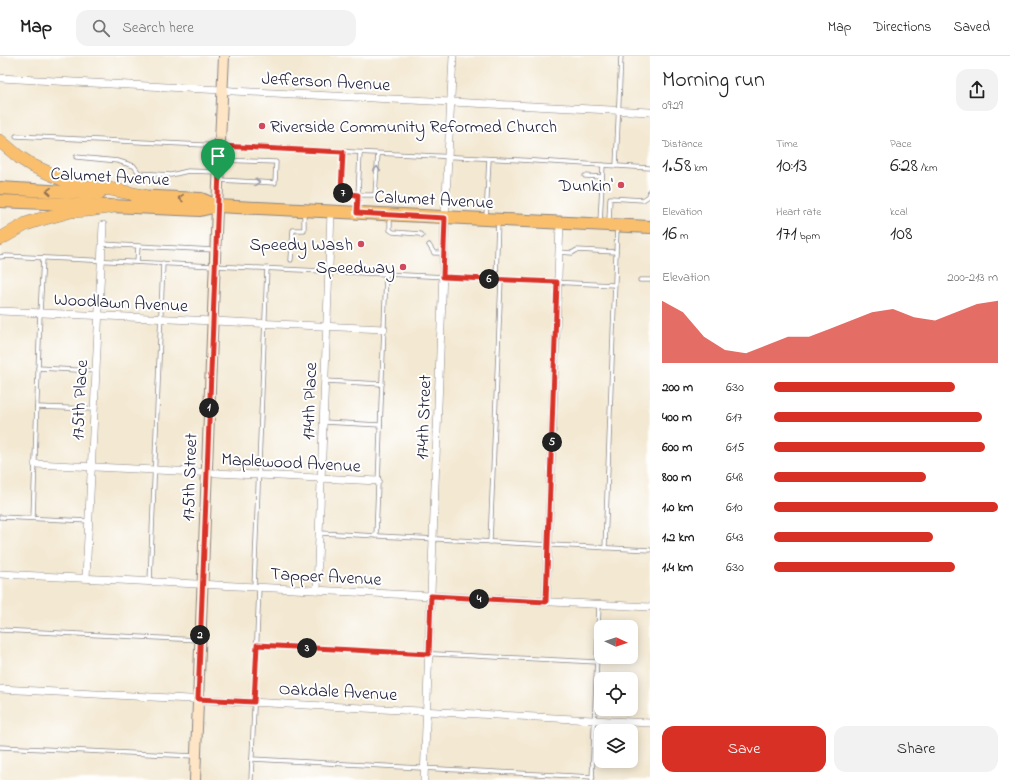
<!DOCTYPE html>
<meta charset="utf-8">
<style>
:root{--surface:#fff;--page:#f2f2f2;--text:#222;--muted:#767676;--line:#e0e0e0;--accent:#d93025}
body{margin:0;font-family:"Indie Flower",sans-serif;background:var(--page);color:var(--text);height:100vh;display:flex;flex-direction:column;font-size:15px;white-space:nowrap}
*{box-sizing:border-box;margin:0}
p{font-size:13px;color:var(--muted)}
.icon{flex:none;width:22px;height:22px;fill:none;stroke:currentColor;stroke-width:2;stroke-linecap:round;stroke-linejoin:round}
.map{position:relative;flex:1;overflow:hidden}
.drawer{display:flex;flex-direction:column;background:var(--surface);width:360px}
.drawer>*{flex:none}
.needle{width:26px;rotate:93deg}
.buttons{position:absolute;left:594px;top:564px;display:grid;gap:8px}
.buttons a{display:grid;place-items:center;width:44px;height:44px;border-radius:8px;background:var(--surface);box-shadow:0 2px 10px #0003;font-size:20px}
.pin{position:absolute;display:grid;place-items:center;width:34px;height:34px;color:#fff;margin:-41px -17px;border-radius:50% 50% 50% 0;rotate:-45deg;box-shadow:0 0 4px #0007}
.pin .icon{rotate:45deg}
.km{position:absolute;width:20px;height:20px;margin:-10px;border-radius:50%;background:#222;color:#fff;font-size:11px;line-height:20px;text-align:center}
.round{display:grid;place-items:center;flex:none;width:42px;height:42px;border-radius:12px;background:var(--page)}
.overview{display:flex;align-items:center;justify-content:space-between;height:68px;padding:0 12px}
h1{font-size:22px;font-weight:600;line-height:30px}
.metrics{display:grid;grid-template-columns:repeat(3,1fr);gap:6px;height:68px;padding:4px 12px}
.metrics div{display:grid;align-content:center}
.metrics b{font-size:20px;font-weight:600}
.metrics small{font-size:11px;font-weight:400}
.metrics p{font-size:11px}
.chart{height:112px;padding:8px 12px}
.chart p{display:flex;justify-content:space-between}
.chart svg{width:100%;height:72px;margin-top:4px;fill:var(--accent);opacity:.7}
.primary-button{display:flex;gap:8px;margin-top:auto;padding:8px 12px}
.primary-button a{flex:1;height:46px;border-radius:12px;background:var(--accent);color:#fff;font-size:16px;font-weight:600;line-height:46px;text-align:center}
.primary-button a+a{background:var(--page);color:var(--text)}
ul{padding:0 12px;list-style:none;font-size:13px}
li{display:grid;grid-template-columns:64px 48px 1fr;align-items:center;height:30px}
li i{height:10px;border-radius:5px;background:var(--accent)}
header{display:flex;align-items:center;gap:24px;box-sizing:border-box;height:56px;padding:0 20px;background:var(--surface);border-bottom:1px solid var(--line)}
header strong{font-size:19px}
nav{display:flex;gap:22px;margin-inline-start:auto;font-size:14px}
.search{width:280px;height:36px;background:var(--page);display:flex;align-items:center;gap:10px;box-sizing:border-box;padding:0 14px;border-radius:12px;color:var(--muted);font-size:15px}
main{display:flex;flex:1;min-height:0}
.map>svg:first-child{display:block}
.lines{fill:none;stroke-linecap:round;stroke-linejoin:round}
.lane-casing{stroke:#8a8586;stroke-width:5}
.street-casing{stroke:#8a8586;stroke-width:8}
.secondary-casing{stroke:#8a8586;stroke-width:12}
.primary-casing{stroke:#8a8586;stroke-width:14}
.highway-casing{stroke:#8a8586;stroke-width:14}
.lane{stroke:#fff;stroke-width:3.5}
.street{stroke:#fff;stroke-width:7}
.secondary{stroke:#fde5c5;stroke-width:10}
.primary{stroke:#f9bf6d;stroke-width:12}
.highway{stroke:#f9bf6d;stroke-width:13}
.oneway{stroke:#9c9ca7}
.oneway2{stroke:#8e7054}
.route-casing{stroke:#fff;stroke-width:8}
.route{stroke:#d93025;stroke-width:5}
.poi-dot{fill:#d1495b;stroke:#fff;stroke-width:1.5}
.labels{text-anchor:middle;stroke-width:4;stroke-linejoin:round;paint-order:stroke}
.street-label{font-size:18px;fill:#22223b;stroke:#fff}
.poi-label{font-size:18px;fill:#22223b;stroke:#fff;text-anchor:end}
</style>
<header>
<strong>Map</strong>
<div class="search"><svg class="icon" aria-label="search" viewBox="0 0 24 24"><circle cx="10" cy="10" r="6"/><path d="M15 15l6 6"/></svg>Search here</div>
<nav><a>Map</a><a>Directions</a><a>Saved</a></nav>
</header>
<main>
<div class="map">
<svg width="650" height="724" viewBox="0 0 650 724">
<rect width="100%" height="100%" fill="#fff"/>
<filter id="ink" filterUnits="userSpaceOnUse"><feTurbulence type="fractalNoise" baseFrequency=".025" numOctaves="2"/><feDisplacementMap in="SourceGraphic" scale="8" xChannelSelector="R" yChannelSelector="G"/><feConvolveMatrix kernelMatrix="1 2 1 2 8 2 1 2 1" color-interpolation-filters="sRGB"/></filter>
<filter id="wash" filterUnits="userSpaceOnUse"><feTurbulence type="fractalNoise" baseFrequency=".012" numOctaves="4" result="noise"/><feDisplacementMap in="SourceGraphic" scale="16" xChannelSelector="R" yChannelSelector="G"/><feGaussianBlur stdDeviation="0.9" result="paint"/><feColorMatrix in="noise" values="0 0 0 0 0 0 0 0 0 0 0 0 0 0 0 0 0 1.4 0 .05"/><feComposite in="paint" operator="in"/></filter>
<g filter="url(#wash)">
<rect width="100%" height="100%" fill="#f3e8d1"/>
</g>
<g filter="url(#ink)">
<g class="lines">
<defs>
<g id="lane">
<path d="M16,80l504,24 130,8"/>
<path d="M343,96l-2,40 2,1 15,2 2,-42"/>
<path d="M76,101l42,4 16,5 5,7 32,2 17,-4 29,1"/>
<path d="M616,110l5,-110"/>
<path d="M585,120l17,1"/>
<path d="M219,124l56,3 1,-21 -56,-2"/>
<path d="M358,154v-15h15l2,-1 3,-40"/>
<path d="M390,160v14l3,2 27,2 2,2"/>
<path d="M486,161l3,-58"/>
<path d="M600,166l3,-57"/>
<path d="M609,166l1,-24 33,2 6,-4 1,-6"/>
<path d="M102,188l36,2 -1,16"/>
<path d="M429,189l5,8h10"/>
<path d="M138,190l76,4"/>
<path d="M559,196l13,1 5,-3 39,2"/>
<path d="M0,201l6,-1 608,29"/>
<path d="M291,204l2,-30h11v-18"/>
<path d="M496,223l2,-58"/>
<path d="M640,224h10"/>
<path d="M38,312l58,3"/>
<path d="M325,325l57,3"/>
<path d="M37,351l57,2"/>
<path d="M324,366l56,3"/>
<path d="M0,461l89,4"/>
<path d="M33,462l7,-205 3,-55"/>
<path d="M320,477l330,17"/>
<path d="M376,480l10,-262"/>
<path d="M490,486l11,-262"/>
<path d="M605,492l12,-321"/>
<path d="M150,525l13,-318"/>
<path d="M254,531l13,-319"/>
<path d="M0,574l199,10"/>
<path d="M257,589l340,17"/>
<path d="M0,691l194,9"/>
<path d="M252,703l341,18"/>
<path d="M251,724l8,-192"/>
<path d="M592,724l7,-175"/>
</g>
<g id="street">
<path d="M0,22l222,12 11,1 417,21"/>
<path d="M0,255l384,18"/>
<path d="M35,408l343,17"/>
<path d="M0,518l650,33"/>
<path d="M86,522l17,-353"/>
<path d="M317,534l14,-378"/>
<path d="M546,546l14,-379"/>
<path d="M0,633l650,34"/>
<path d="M424,724l21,-562 8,-162"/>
</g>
<path id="secondary" d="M195,724l22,-574 7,-150"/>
<g id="primary">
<path d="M0,132l99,6"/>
<path d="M135,140l66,3 16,7"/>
<path d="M0,145l200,9 17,-4 433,21"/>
</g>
<g id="highway">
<path d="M0,85l19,16 14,9 38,17 15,4 24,2 34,7"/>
<path d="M0,183l26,-15 12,-4 33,-9 18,-1 25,-4"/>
</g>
</defs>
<use href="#lane" class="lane-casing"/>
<use href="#street" class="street-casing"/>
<use href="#secondary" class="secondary-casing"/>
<use href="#primary" class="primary-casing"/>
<use href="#highway" class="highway-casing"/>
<use href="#lane" class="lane"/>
<use href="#street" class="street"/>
<use href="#secondary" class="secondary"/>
<use href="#primary" class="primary"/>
<use href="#highway" class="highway"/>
</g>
<defs><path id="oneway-chevron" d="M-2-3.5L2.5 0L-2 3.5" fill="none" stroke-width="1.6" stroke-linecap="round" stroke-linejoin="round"/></defs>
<g class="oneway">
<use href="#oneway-chevron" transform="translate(377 113) rotate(-86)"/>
<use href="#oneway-chevron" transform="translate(257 126) rotate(2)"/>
</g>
<g class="oneway2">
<use href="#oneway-chevron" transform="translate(49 135) rotate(-177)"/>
<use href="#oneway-chevron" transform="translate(181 142) rotate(-177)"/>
</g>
</g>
<g class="lines" filter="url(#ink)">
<defs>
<path id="route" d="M220,90l123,6 -2,40 2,1 15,2 -1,18 88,5 -2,59 114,5 -11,320 -115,-6 -2,58 -172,-9 -3,57 -56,-3z"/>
</defs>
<use href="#route" class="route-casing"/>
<use href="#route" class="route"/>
</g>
<g class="poi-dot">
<circle cx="262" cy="70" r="4"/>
<circle cx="621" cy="129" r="4"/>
<circle cx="361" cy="188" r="4"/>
<circle cx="403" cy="211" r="4"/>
</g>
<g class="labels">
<g class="street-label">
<text transform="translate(326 25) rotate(3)" y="6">Jefferson Avenue</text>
<text transform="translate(110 120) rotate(3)" y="6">Calumet Avenue</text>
<text transform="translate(434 143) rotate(3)" y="6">Calumet Avenue</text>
<text transform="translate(121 246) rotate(3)" y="6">Woodlawn Avenue</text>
<text transform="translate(79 344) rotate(-87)" y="6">175th Place</text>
<text transform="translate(309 345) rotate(-88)" y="6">174th Place</text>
<text transform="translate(423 361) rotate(-88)" y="6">174th Street</text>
<text transform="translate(291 406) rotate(3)" y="6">Maplewood Avenue</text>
<text transform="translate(189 421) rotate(-88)" y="6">175th Street</text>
<text transform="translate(326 520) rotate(3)" y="6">Tapper Avenue</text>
<text transform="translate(338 635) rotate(3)" y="6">Oakdale Avenue</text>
</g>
<g class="poi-label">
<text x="270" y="76" text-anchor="start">Riverside Community Reformed Church</text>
<text x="613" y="135">Dunkin'</text>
<text x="353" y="194">Speedy Wash</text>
<text x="395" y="217">Speedway</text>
</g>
</g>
</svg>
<div class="buttons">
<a><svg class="needle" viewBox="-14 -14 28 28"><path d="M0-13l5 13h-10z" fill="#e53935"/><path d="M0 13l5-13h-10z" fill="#767676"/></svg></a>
<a><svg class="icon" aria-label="locate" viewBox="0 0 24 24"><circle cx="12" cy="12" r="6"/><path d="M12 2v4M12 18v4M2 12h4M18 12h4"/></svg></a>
<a><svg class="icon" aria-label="layers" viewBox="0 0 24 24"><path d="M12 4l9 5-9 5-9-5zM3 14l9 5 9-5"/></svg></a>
</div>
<div class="pin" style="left:218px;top:124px;background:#1e9e55"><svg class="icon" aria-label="arrive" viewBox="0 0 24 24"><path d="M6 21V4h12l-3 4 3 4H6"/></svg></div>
<b class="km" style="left:209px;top:352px">1</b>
<b class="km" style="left:200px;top:579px">2</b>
<b class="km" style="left:307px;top:592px">3</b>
<b class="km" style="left:479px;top:543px">4</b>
<b class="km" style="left:552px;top:386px">5</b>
<b class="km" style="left:489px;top:223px">6</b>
<b class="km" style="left:343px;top:137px">7</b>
</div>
<section class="drawer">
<div class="overview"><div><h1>Morning run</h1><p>09:29</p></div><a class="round"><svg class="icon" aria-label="share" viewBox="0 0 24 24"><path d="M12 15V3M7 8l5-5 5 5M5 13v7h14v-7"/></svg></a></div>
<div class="metrics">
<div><p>Distance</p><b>1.58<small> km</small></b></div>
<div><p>Time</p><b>10:13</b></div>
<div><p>Pace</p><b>6:28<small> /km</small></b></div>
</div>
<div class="metrics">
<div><p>Elevation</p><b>16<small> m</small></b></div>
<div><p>Heart rate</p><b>171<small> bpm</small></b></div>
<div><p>kcal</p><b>108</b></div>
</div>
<div class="chart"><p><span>Elevation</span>200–213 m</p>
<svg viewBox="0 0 160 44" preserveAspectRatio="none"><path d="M0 44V6L10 13L20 28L30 36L40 38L50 33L60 28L70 28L80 23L90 18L100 13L110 11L120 16L130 18L140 13L150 8L160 6V44z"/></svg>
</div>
<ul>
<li><b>200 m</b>6:30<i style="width:81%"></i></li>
<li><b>400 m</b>6:17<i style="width:93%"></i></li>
<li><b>600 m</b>6:15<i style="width:94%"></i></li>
<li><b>800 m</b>6:48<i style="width:68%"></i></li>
<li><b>1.0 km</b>6:10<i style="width:100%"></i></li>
<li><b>1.2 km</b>6:43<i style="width:71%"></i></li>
<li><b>1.4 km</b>6:30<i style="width:81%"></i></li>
</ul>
<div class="primary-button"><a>Save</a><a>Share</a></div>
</section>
</main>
